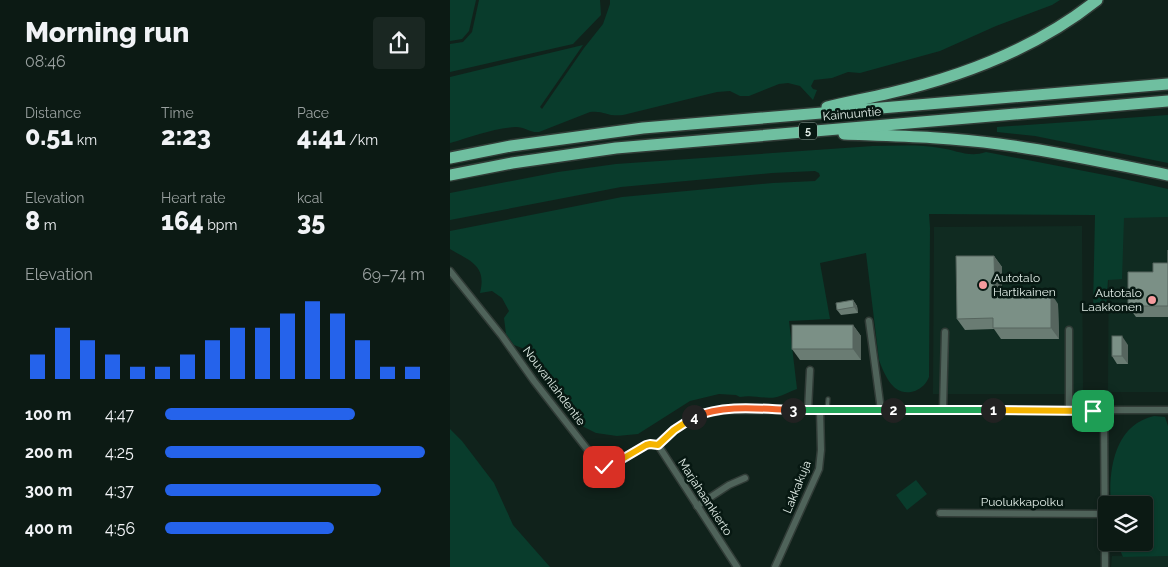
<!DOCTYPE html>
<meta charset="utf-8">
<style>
:root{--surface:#0c1a14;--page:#1a2722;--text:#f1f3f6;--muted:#9aa1a0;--line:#2c3834;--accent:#2563eb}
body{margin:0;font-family:Raleway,sans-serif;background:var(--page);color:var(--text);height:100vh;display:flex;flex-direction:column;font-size:19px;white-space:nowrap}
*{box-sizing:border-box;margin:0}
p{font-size:16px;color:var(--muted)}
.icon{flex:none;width:28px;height:28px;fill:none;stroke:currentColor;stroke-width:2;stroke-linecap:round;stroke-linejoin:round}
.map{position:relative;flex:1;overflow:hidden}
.details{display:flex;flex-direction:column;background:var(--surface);width:450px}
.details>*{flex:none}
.buttons{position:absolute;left:648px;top:496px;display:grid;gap:10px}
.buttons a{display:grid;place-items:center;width:55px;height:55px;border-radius:5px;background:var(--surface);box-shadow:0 1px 4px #0004,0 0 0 1px var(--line);font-size:25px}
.pin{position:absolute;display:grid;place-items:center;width:42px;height:42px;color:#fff;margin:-21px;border-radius:10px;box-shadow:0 2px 8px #0006}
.km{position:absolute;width:25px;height:25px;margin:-12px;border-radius:50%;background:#222;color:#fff;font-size:14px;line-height:25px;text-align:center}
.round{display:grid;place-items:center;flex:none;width:52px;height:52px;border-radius:5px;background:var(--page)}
.headline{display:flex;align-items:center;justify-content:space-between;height:85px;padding:0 25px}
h1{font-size:28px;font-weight:800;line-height:38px}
.figures{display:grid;grid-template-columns:repeat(3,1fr);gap:8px;height:85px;padding:5px 25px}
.figures div{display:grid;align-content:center}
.figures b{font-size:25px;font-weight:800}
.figures small{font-size:14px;font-weight:400}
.figures p{font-size:14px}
.chart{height:140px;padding:10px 25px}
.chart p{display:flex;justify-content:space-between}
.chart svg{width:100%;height:90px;margin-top:5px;stroke:var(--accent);stroke-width:6}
ul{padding:0 25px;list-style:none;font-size:16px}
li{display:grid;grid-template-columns:80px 60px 1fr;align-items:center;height:38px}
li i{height:12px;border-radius:6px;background:var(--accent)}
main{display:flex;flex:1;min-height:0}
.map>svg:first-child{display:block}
.built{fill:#102b21}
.green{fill:#093c2c}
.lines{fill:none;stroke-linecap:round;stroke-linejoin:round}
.lane-casing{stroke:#313c37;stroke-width:5.5}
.street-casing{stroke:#313c37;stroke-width:9}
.highway-casing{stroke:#313c37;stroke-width:14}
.lane{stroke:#4f635a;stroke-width:3}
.street{stroke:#4f635a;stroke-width:6}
.highway{stroke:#6fbfa0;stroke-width:11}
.wall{fill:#6a7c73}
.shaded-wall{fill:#56655e}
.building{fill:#7b9086;stroke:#56655e}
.split-1-casing{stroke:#fff;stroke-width:10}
.split-2-casing{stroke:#fff;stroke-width:10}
.split-3-casing{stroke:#fff;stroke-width:10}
.split-4-casing{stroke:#fff;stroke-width:10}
.split-5-casing{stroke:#fff;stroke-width:10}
.split-1{stroke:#f5b400;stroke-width:6}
.split-2{stroke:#22a559;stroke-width:6}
.split-3{stroke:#22a559;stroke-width:6}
.split-4{stroke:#f0652b;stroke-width:6}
.split-5{stroke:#f5b400;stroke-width:6}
.poi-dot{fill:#f59b9e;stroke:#071812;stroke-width:2}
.labels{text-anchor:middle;stroke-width:5;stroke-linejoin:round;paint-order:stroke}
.shield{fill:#071812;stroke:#9faca6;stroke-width:1}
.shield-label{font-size:11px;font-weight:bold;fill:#e0ece6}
.street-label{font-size:12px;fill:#e0ece6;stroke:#071812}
.poi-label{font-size:12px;fill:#e0ece6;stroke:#071812;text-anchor:start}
</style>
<main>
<section class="details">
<div class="headline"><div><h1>Morning run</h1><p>08:46</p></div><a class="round"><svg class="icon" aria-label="share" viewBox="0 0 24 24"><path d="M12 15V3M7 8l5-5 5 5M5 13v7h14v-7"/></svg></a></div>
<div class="figures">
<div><p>Distance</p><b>0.51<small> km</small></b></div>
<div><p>Time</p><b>2:23</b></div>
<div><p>Pace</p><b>4:41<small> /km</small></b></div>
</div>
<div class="figures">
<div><p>Elevation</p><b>8<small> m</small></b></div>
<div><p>Heart rate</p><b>164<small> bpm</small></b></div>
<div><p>kcal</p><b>35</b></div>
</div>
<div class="chart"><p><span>Elevation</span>69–74 m</p>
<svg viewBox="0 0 160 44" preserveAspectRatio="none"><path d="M5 44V32M15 44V19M25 44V25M35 44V32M45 44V38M55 44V38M65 44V32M75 44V25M85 44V19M95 44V19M105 44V12M115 44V6M125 44V12M135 44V25M145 44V38M155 44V38"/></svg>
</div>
<ul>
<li><b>100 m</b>4:47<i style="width:73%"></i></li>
<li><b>200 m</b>4:25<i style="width:100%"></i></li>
<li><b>300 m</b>4:37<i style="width:83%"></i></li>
<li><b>400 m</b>4:56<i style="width:65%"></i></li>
</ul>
</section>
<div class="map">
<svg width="718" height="567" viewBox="0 0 718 567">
<rect width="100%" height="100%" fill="#10221b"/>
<g class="built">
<path d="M659,216h59v176h-60z"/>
<path d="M632,226l1,168h-150l1,-167z"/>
<path d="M718,554v13h-57l1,-11z"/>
</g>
<g class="green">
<path d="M0,0h26l-7,31 -7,8 -12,2z"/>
<path d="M29,0h121l1,15 -28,29 -123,28v-28l13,-2 9,-10z"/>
<path d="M160,0h450l-8,5 -56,21 -56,25 -80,22 -12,-1 -16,6 -18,2 -3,6 2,3 4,1 -4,10 -13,-14 -12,-3 -9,1 -30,12h-9l-10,-5 -13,1 -94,23c-16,2 -19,-5 -33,-3l-51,20c-9,1 -14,-5 -23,-5 -22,1 -45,10 -66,16v-66l133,-32 -43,62 2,2 42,-61 19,-24 7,-20z"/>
<path d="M718,115v48l-133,-27 -38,-4v-5z"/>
<path d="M423,146c22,0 45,-2 67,2 16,2 29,10 46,4l129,25 53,12v28l-44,1 -2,61 -14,1 -2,29h-13l2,-94 -166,-1 1,14 -1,149c-3,7 -7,11 -14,14 -21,7 -30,-15 -36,-31l-13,-107 -46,10 10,56 -41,2 8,68c-6,2 -13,6 -20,8 -13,3 -22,-3 -37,0l-4,-2 -17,-1 -29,7 -52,33 -21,2 -21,-3 -16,-8 -11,-10 -35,-53 -12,-14 -8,-3 -8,-11 -2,-16 5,-7 -7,-13 -10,-7 -12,2c7,-28 -10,-32 -30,-44v-18l172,-34 151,-14 42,-2 5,-5 -1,-3 -4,-2 -43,2 -151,14 -171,33v-27l108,-21 58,-8z"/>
<path d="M704,416l11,1 3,9v130l-45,1 -6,-14 27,-1v-37h-33c-3,-34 3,-80 43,-89z"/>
<path d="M0,429l12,12 32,42 19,42 37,42h-100z"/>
<path d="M466,480l11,14 -20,16 -11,-15z"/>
</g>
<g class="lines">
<defs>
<path id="lane" d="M377,410l1,-11"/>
<g id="street">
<path d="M0,271l52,65 32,45 64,82 6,4 8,-2 34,-20 4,-1 8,1"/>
<path d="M419,321l12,89"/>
<path d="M493,409l2,-77"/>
<path d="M358,410l2,-40"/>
<path d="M619,410v-80"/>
<path d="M654,411l1,156"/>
<path d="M247,506l32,-21 16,-7"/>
<path d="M490,513l165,1"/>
<path d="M287,567l-79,-122 16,-15 20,-13 10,-3 20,-4h444"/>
<path d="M325,567l44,-98 2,-19 -1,-39"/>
</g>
<g id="highway">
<path d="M377,107c21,-5 42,-9 63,-14 74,-17 148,-46 207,-93"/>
<path d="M394,134c52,2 104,3 155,10 57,7 113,20 169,31"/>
<path d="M0,158l61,-12 132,-18 525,-44"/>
<path d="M0,175l62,-12 104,-15 552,-47"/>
</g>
</defs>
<use href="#lane" class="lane-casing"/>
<use href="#street" class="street-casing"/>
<use href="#highway" class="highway-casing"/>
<use href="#lane" class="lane"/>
<use href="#street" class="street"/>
<use href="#highway" class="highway"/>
</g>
<g class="wall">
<path d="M718,250v67h-32l-8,-11 40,-43z"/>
<path d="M544,256l8,11v27l56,10 1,35h-58l-7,-10 -29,1 -8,-11z"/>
<path d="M403,300l4,6 1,7 -17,2 -4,-5z"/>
<path d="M403,325l8,11v24h-61l-8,-11z"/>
<path d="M678,345v19h-11l-5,-8z"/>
</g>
<g class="shaded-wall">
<path d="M544,256l8,11v38l-7,-11z"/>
<path d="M601,293l7,11 1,35 -8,-11z"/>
<path d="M403,300l4,6 1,7 -4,-6z"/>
<path d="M403,325l8,11v24l-8,-11z"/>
<path d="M672,336l6,9v19l-6,-8z"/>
</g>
<g class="building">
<path d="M718,250v56h-40v-34h25v-9h15z"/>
<path d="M506,256h38l1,38 56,-1v35h-58v-10l-36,1z"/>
<path d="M403,300l1,7 -17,3 -1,-7z"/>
<rect x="342" y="325" width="61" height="24"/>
<rect x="662" y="336" width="10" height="20"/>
</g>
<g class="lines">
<defs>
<path id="split-1" d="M543,410l100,1"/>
<path id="split-2" d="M443,410h100"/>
<path id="split-3" d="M343,410h100"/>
<path id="split-4" d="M244,417c31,-13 67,-8 99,-7"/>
<path id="split-5" d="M154,467l8,-2 34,-20 4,-1 8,1 16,-15 20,-13"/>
</defs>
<use href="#split-1" class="split-1-casing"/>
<use href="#split-2" class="split-2-casing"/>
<use href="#split-3" class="split-3-casing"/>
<use href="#split-4" class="split-4-casing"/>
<use href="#split-5" class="split-5-casing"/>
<use href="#split-1" class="split-1"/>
<use href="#split-2" class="split-2"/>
<use href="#split-3" class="split-3"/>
<use href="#split-4" class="split-4"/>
<use href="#split-5" class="split-5"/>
</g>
<g class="poi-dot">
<circle cx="533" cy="285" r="5"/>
<circle cx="702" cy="300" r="5"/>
</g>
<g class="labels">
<rect class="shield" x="349" y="122.5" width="18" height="17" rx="4"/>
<g class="shield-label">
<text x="358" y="135">5</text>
</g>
<g class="street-label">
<text transform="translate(402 114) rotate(-5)" y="4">Kainuuntie</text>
<text transform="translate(104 386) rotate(53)" y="4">Nouvanlahdentie</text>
<text transform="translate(347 487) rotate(-68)" y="4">Lakkakuja</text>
<text transform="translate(255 497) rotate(57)" y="4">Marjahaankierto</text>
<text x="572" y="506">Puolukkapolku</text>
</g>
<g class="poi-label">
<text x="543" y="282">Autotalo<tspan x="543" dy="14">Hartikainen</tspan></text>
<text x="692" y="297" text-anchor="end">Autotalo<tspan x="692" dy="14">Laakkonen</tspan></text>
</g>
</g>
</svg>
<div class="buttons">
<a><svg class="icon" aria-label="layers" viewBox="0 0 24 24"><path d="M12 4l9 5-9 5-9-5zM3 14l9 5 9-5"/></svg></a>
</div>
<div class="pin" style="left:643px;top:411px;background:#1e9e55"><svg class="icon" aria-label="arrive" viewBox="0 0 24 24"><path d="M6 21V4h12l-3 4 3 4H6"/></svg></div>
<div class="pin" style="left:154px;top:467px;background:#d93025"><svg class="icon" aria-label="check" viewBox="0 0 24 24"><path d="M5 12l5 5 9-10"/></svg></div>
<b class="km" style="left:543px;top:410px">1</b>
<b class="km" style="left:443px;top:410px">2</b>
<b class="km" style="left:343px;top:410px">3</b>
<b class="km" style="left:244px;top:417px">4</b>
</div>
</main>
